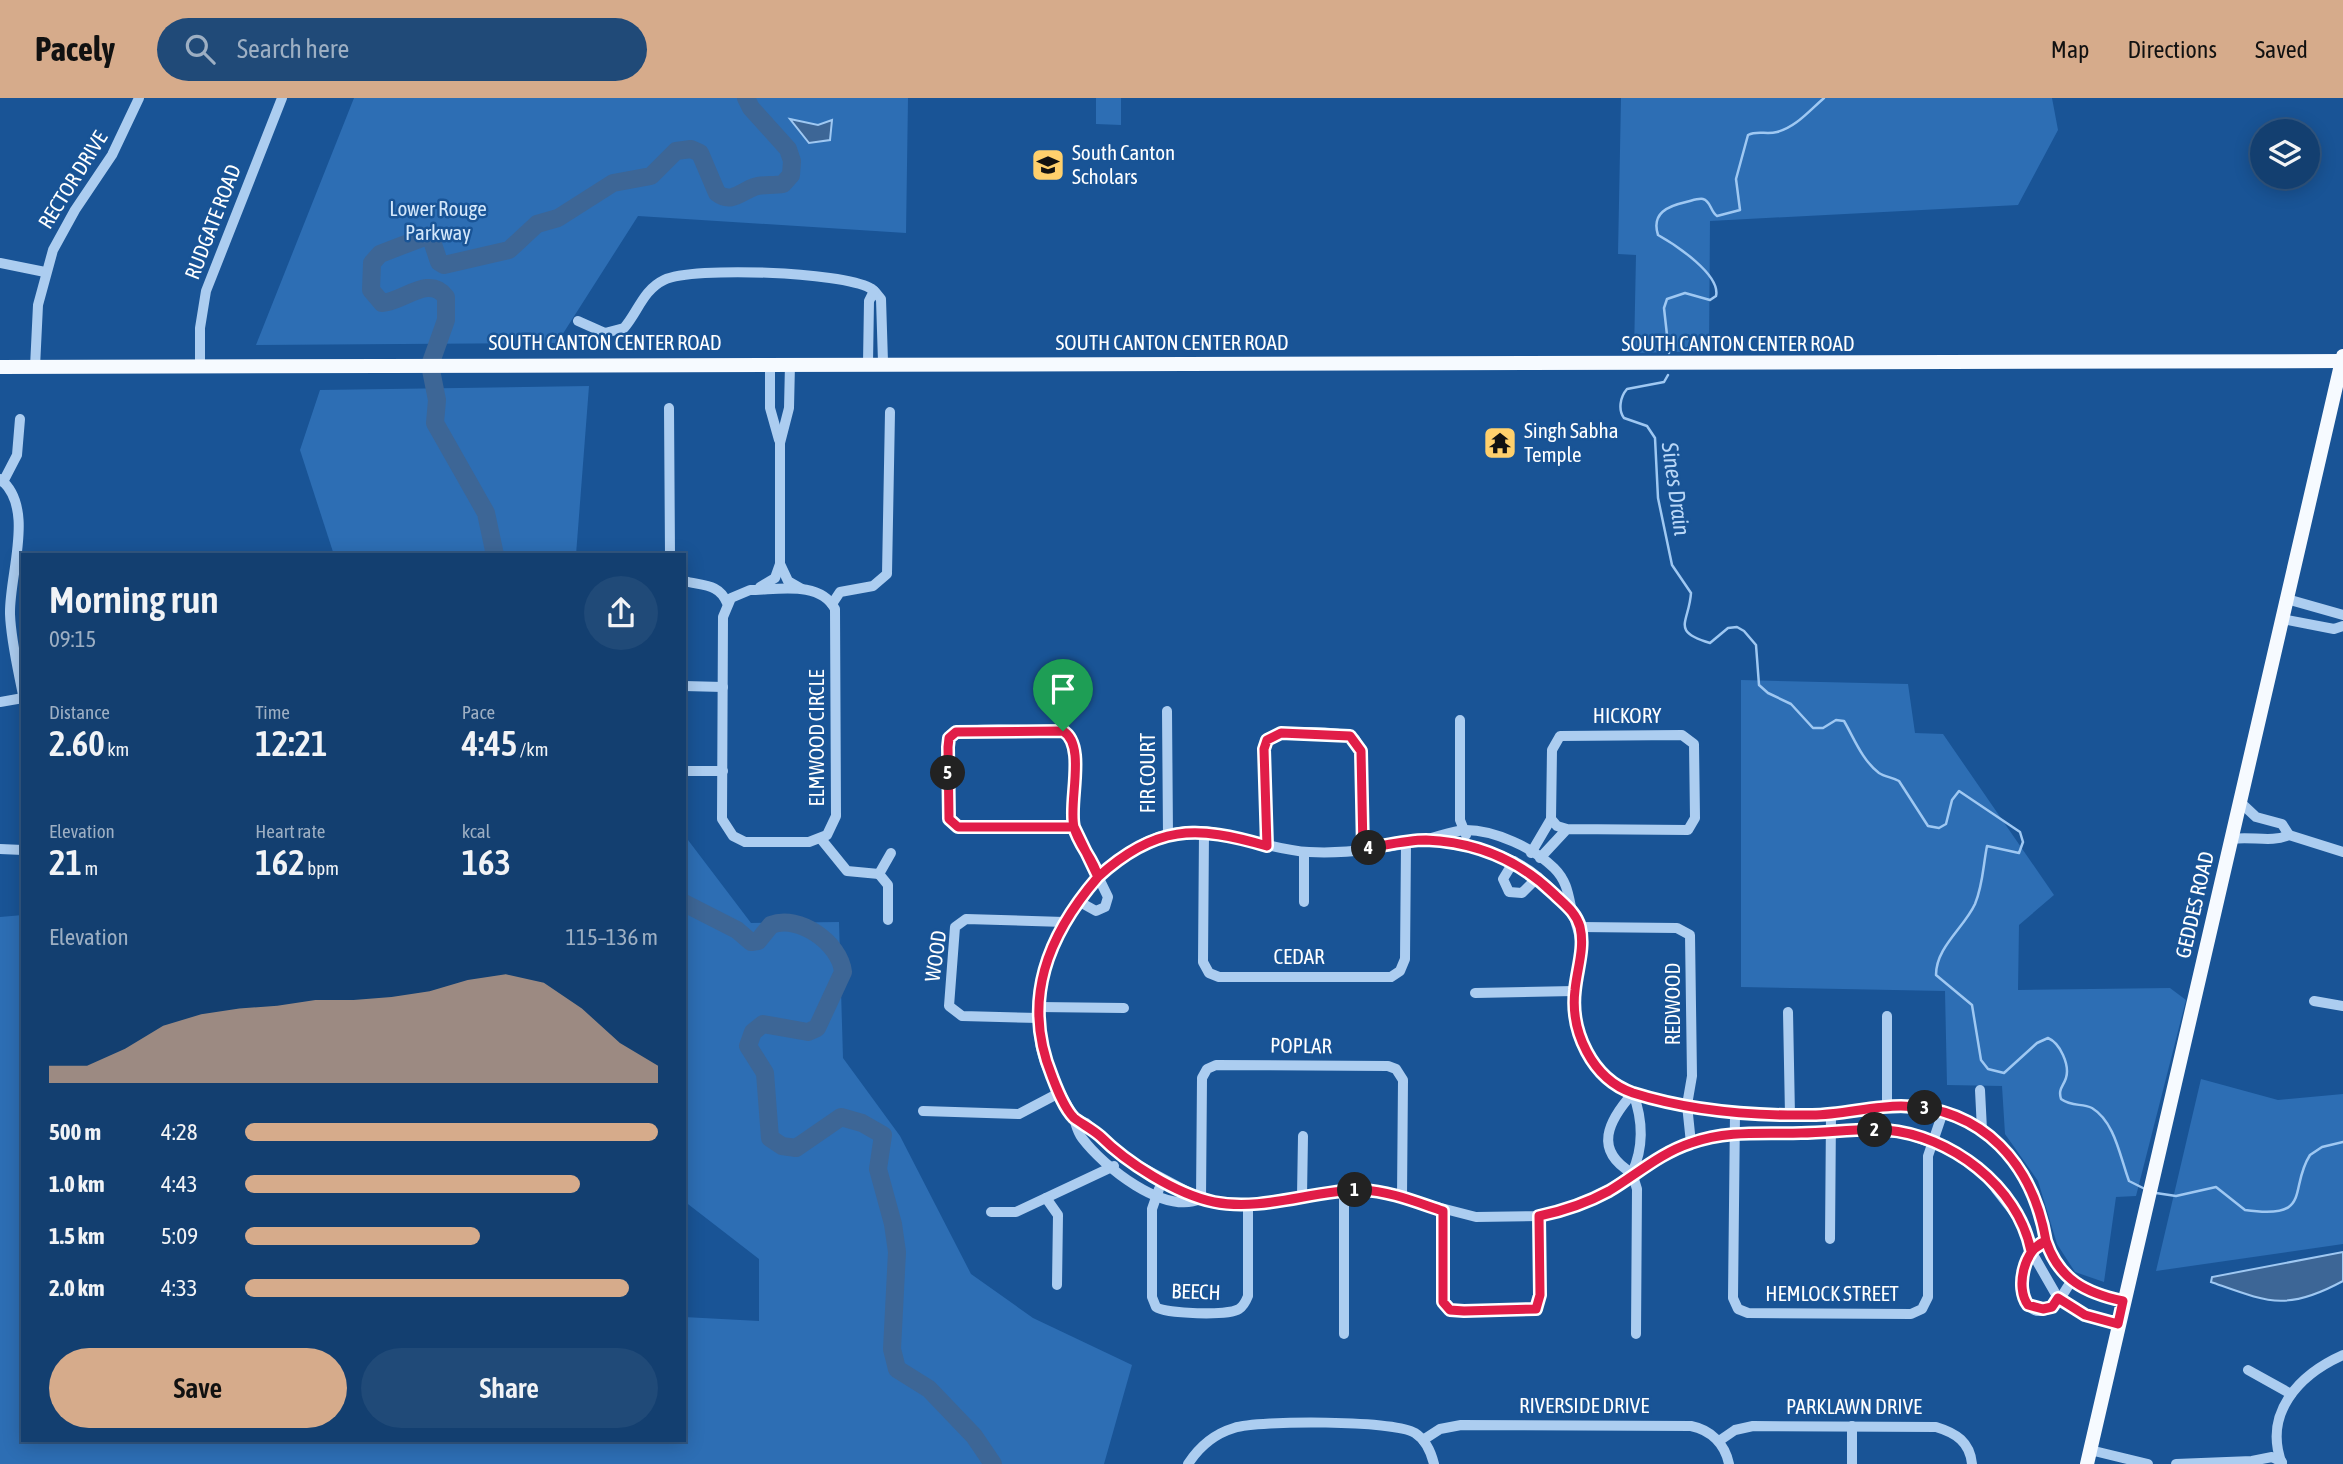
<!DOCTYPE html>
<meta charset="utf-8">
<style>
:root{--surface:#133f70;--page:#204a78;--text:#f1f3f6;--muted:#9dafc3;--line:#325883;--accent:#d6ab8b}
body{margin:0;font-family:"Asap Condensed",sans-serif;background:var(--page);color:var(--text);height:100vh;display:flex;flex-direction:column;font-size:26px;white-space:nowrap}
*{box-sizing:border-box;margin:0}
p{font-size:23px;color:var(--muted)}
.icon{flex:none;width:38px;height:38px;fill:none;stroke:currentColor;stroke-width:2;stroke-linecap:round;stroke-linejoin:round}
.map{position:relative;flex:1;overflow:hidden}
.side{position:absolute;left:21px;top:455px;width:665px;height:889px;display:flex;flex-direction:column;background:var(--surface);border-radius:0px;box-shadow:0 4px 18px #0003,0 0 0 2px var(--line)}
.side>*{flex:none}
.buttons{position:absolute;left:2250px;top:21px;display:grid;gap:14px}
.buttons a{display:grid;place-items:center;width:70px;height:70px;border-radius:50%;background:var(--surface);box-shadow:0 4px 18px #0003,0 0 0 2px var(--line);font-size:35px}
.pin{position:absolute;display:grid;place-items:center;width:60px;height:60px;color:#fff;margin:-72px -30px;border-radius:50% 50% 50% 0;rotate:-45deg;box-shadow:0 0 7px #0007}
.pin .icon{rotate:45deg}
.km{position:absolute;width:35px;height:35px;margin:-18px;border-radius:50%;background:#222;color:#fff;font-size:19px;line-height:35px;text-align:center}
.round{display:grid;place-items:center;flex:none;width:74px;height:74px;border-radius:37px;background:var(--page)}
.summary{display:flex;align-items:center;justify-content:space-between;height:119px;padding:0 28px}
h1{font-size:38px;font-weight:600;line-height:52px}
.figures{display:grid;grid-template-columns:repeat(3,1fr);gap:10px;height:119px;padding:7px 28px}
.figures div{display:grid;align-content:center}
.figures b{font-size:35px;font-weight:600}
.figures small{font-size:19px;font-weight:400}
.figures p{font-size:19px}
.chart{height:196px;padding:14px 28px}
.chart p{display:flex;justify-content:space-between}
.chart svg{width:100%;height:126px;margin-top:7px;fill:var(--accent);opacity:.7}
.cta{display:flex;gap:14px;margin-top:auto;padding:14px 28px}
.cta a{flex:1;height:80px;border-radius:42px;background:var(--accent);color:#111;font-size:28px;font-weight:600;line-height:80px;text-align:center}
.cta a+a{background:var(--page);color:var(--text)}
ul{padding:0 28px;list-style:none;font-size:23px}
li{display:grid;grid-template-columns:112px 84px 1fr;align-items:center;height:52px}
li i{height:18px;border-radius:9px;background:var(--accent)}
header{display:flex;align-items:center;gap:42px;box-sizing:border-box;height:98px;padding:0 35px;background:var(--accent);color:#111}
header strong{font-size:33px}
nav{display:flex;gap:38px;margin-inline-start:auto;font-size:24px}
.search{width:490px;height:63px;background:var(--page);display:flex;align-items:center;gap:18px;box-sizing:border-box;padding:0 24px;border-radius:38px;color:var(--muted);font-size:26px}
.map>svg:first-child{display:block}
.green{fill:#2d6eb4}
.water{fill:#3d6696;stroke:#9fc8f2;stroke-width:2}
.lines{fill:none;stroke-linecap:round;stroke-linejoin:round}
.stream{stroke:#9fc8f2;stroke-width:2.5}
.river{stroke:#3d6696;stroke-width:18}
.minor{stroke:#accdf0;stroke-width:10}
.major{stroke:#f6faff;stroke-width:14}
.route-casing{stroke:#fff;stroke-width:14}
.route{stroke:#e11d48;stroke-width:9}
.labels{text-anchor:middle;stroke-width:5;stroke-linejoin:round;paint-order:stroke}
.poi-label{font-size:21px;fill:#fff;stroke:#195496;text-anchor:start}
.street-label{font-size:21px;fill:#fff;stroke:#195496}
.park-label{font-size:21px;fill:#d3e7fb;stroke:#195496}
.water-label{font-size:23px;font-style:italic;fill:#b9d7f7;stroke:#195496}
</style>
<header>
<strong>Pacely</strong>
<div class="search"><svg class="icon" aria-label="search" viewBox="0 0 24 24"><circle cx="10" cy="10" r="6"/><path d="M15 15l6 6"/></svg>Search here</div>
<nav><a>Map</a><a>Directions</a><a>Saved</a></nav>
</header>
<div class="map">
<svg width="2343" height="1366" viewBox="0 0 2343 1366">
<rect width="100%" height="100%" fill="#195496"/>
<g class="green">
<path d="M354,0h554l-2,135 -268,-17 -81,127 -301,2z"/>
<path d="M1096,0h25v27l-25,-1z"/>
<path d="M1621,0h431l6,32 -40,75 -308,16 -1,130 -75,2 2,-98 -18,-1z"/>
<path d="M589,288l-13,169h-242l-34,-105 20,-60z"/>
<path d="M1741,582l167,4 7,49 28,1 111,161 -35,30 -1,65 152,-2 16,12 -50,196 -20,1 -12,85 -29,-10 -18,-28 -19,-63 -33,-47 -3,-48 -55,-1 -2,-94 -204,-4z"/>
<path d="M684,742h4l63,83 88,-1 4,136 57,78 71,138 62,44 99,47 -28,99h-1104v-547l23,-2v525h661v-123l75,4v-62l-75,-58z"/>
<path d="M2201,981l77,21 65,-6v150l-187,27z"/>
</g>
<g class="water">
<path d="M790,21l28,6 14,-5 -2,20 -21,3z"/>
<path d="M2343,1154v29c-57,31 -75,21 -132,1l1,-5z"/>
</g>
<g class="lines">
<g class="stream">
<path d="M1669,255l-5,-45 3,-9 18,-6 25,7 6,-4c5,-21 -40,-51 -58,-61 -7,-22 10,-29 28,-33 5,-1 12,-4 17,-3 8,2 7,12 14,17l23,-6 -4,-31 12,-44c10,-5 18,0 29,-3 19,-5 32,-21 47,-34"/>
<path d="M1668,277l-4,7 -37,7c-7,8 -9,21 -3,29l23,8 8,12 3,60 14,67 19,28c-2,30 -21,38 19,50l18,-15 9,-1 7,4 12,14 3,40 9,8 23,11 22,24h10l13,-8 8,1c10,17 18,39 35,52 6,4 13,4 20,8l29,45 11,2 7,-4 6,-24 7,-9 61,41 3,10 -4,11 -32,-7c-4,20 -4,39 -12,58 -11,24 -39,43 -39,71l36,30 9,55 7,9 16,4 33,-30 11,-5c12,5 22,27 18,40 -3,9 -8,11 -5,21 11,8 21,4 31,9 23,14 28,49 37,73l18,9"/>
<path d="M2156,1095l20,3 40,-9 29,23c69,10 43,-21 65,-55l12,-8 21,-5"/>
</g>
<g class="river">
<path d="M495,457l-9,-42 -51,-90 2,-23 -7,-35 16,-45v-23c-17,-23 -43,5 -64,6l-11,-13 1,-27 8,-9 47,-18 4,2 8,24 5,3 65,-15 28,-26 21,-6 55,-35 38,-7 25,-25 15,-2 9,4 17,40c14,11 24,-1 37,-6 9,-3 19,-1 29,-3l8,-9 1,-14 -4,-12 -37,-41 -5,-10"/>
<path d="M684,805l53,27 14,12 7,-1 13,-16c28,-11 69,18 72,47l-26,56 -9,4 -45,-8 -10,8 -5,14 17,27 5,65 12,8 14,2 45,-31 21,6 21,12 -5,34 15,55 4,28 -5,97 5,20 32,20 45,47 19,28"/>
</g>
<g class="minor">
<path d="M0,165l45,9"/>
<path d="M578,223l27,12 19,-5c14,-16 19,-38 40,-48 30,-14 177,-8 206,8 5,2 8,8 11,11l2,63"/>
<path d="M868,265l1,-62 5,-10"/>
<path d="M200,266v-36l6,-37 76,-193"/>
<path d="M770,266v44l9,32"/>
<path d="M35,269l3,-62 15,-55 22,-40 37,-55 27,-57"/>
<path d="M669,310l1,147"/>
<path d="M0,381c36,28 9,95 10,135 1,27 8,55 13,81"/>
<path d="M3,384l14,-27 3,-36"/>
<path d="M780,466l8,17 14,8"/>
<path d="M684,483c18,5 35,2 43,22"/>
<path d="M760,489l15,-9 5,-14v-121l9,-35 1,-44"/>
<path d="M750,492c27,0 70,-10 85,19l1,207 -9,19 -18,7h-64l-12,-6 -11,-17 1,-202 8,-19z"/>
<path d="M2287,501l56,16"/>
<path d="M832,506l8,-12 33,-6 14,-12 3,-162"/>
<path d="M2282,521l52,10 9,-3"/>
<path d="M684,588l39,1"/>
<path d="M0,604l23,-4"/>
<path d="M1167,613l1,124"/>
<path d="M1460,622v100l6,15"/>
<path d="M684,673h39"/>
<path d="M1074,729h-116l-9,-8 -2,-14 2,-67c3,-2 6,-5 9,-6 12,-4 102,-3 111,2l6,18 -1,75 34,70 -3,10 -9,4 -18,-10"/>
<path d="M1204,734l-1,130 6,11 10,4h172l9,-6 5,-12 1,-116"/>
<path d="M2289,737l54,17"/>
<path d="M821,741l26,32 32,3"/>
<path d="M2232,741c20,-3 40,4 57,-4l-7,-11 -26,-7 -16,-15"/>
<path d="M1427,742c34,6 71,9 100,29 16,10 30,27 45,40"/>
<path d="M1267,748l-3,-97 3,-9c12,-11 75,-10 88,-1l6,12 1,98"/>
<path d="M0,751l23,1"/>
<path d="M1531,755l20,-34"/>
<path d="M1540,760l27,-29 121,1 7,-12 -1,-74 -12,-9 -122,1 -8,14 -1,69 6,7 10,3"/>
<path d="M1514,763l-11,18 6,13 13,1 16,-16"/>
<path d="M879,776l9,11v35"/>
<path d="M879,776l12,-21"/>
<path d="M1304,804v-50"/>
<path d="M1580,829l97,1 13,7 2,141 -5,29 4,38"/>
<path d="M1475,895l99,-2"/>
<path d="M2314,903l29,5"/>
<path d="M1039,909l85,1"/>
<path d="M1788,914l2,103"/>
<path d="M1039,920l-77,-2 -13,-10 6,-79 11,-8 98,3"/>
<path d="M1980,992l2,40"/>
<path d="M1887,1009v-91"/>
<path d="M923,1013l96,3 40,-21"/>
<path d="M1735,1015l-2,185 5,11 10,4 163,1 11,-5 6,-12v-141l15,-44"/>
<path d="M1075,1020l11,5 42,37 73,39 13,3 34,2 82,-12 45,-1 101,26 63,-1 28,-7 44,-19 21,-17 47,-25 45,-14 144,-4 39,4 42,15 36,26 35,45 11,31 27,47 27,17 33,8"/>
<path d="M1632,1075l5,16 -1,145"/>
<path d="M1632,1075c-39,-23 -24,-52 1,-80"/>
<path d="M1632,1075c12,-26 11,-53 1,-80"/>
<path d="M1159,1091l-7,20v88l4,10c10,7 72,9 83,2 5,-3 7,-8 9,-13v-92"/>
<path d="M1302,1098l1,-60"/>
<path d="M1046,1100l12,17 -1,70"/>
<path d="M1201,1101c-38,16 -97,-32 -119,-61 -6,-8 -6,-16 -10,-24 -12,-23 -29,-46 -32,-72 -8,-57 13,-112 50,-155 24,-29 58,-53 97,-56 42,-2 80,19 122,21 37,2 78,-4 114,-12 15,-3 28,-9 43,-10 28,0 68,18 88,38 12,12 14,24 17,39 4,16 10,26 10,43 0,14 -6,29 -7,43 -3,40 19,86 59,100 49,16 106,22 157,22 66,1 130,-24 190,15 28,17 48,44 58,75 4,12 5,23 8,35 9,40 41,53 77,61"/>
<path d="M1201,1101l1,-121 5,-9 9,-4 172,1 8,3 7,11 -1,117"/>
<path d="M1443,1113l-1,91 8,8 14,1 72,-2 4,-14 -1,-79"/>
<path d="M991,1114h25l98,-46"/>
<path d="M1830,1141l1,-125"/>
<path d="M2032,1152c-11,16 -16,75 19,58 8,-4 15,-20 20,-26"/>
<path d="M1344,1236v-143"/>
<path d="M2248,1272l43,24"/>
<path d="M1423,1342l17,-11 21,-4 230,1c20,4 34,18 38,38"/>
<path d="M1719,1343l16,-11 18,-4 183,1c20,6 34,15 36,37"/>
<path d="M2090,1352l58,14"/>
<path d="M1188,1366c11,-17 26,-30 46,-36 25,-8 160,-8 181,5 11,7 16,19 19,31"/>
<path d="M1852,1366v-38"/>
<path d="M2176,1366l76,-3 20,-4 10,5"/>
<path d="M2282,1366c-19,-50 16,-89 61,-109"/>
</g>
<g class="major">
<path d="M0,269l2343,-6"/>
<path d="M2087,1366l256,-1108"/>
</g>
</g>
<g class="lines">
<defs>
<path id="route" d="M1063,633c24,14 5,72 11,96 4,18 20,32 24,50 -50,58 -77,123 -46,199 5,13 12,32 22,42 8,6 18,11 26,18 27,27 76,58 114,66 48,10 99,-12 147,-12 29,1 55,12 82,21v91l7,8 14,1 72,-2 4,-14 -1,-79c24,-5 48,-13 70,-25 27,-16 51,-38 82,-48 37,-13 72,-9 110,-10 28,0 56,-5 85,-3 64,5 132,56 145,121l15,-10c13,39 40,52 77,60l-5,23 -33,-9 -27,-17 -6,9 -9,2 -15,-4c-13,-17 -4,-57 18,-64 -13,-76 -62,-134 -145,-135 -30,0 -59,9 -89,9 -59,1 -122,-4 -179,-22 -41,-14 -63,-62 -58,-103 2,-21 10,-42 5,-63 -4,-15 -16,-23 -26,-33 -36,-35 -78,-52 -128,-54 -21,0 -43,6 -63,9l-2,-98 -11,-15 -69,-3 -14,7 -3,9 3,97c-71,-21 -112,-21 -169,31l-24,-50h-116l-9,-8 -1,-72 1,-9 7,-6 107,-1"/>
</defs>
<use href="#route" class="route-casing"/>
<use href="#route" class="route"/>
</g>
<defs>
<symbol id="school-square" viewBox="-11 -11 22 22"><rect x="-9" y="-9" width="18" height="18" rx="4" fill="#ffd06c" stroke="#195496"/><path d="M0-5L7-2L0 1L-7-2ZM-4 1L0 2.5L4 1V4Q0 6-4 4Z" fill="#111"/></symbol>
<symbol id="temple-square" viewBox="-11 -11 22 22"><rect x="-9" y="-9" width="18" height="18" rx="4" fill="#ffd06c" stroke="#195496"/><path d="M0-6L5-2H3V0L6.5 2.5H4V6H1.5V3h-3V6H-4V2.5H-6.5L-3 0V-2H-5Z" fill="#111"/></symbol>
</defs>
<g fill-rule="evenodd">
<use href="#school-square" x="1029" y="48" width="38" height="38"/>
<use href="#temple-square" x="1481" y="326" width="38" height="38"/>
</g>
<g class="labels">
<g class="poi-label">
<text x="1072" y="62">South Canton<tspan x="1072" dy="24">Scholars</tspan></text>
<text x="1524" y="340">Singh Sabha<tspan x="1524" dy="24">Temple</tspan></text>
</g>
<g class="street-label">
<text transform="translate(73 82) rotate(-58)" y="7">RECTOR DRIVE</text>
<text transform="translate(213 124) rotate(-69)" y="7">RUDGATE ROAD</text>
<text x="605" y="252">SOUTH CANTON CENTER ROAD</text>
<text x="1172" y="252">SOUTH CANTON CENTER ROAD</text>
<text x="1738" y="253">SOUTH CANTON CENTER ROAD</text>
<text x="1627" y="625">HICKORY</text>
<text transform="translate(817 640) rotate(-90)" y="7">ELMWOOD CIRCLE</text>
<text transform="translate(1148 675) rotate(-90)" y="7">FIR COURT</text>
<text transform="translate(2195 807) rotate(-77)" y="7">GEDDES ROAD</text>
<text transform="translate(936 858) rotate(-82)" y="7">WOOD</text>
<text x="1299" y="866">CEDAR</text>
<text transform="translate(1673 906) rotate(-90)" y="7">REDWOOD</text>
<text transform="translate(1301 948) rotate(1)" y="7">POPLAR</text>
<text transform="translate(1196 1194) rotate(2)" y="7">BEECH</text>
<text x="1832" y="1203">HEMLOCK STREET</text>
<text x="1584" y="1315">RIVERSIDE DRIVE</text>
<text x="1854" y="1316">PARKLAWN DRIVE</text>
</g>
<g class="park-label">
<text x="438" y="118">Lower Rouge<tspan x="438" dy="24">Parkway</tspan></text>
</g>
<g class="water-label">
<text transform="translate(1676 391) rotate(82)" y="8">Sines Drain</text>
</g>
</g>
</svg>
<div class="buttons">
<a><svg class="icon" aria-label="layers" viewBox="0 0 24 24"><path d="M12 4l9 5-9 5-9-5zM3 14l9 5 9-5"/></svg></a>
</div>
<div class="pin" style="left:1063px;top:633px;background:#1e9e55"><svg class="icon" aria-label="arrive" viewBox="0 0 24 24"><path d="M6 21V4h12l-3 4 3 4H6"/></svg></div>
<b class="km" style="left:1355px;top:1092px">1</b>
<b class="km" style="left:1875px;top:1032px">2</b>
<b class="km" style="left:1925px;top:1010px">3</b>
<b class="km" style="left:1369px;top:750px">4</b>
<b class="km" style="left:948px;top:675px">5</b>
<section class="side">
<div class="summary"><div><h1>Morning run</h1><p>09:15</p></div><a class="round"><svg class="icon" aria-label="share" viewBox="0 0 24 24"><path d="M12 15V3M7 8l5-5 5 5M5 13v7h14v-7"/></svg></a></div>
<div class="figures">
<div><p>Distance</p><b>2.60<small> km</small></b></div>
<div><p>Time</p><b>12:21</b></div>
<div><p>Pace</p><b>4:45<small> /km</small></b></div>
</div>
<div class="figures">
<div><p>Elevation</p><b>21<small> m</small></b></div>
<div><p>Heart rate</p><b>162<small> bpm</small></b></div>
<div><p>kcal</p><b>163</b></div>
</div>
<div class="chart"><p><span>Elevation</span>115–136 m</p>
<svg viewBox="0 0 160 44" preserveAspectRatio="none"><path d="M0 44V38L10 38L20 32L30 24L40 20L50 18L60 17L70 15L80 15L90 14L100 12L110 8L120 6L130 9L140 18L150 30L160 38V44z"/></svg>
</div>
<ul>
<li><b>500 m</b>4:28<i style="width:100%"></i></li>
<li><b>1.0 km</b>4:43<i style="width:81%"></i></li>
<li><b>1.5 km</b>5:09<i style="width:57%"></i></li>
<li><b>2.0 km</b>4:33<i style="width:93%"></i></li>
</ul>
<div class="cta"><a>Save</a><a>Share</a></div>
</section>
</div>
